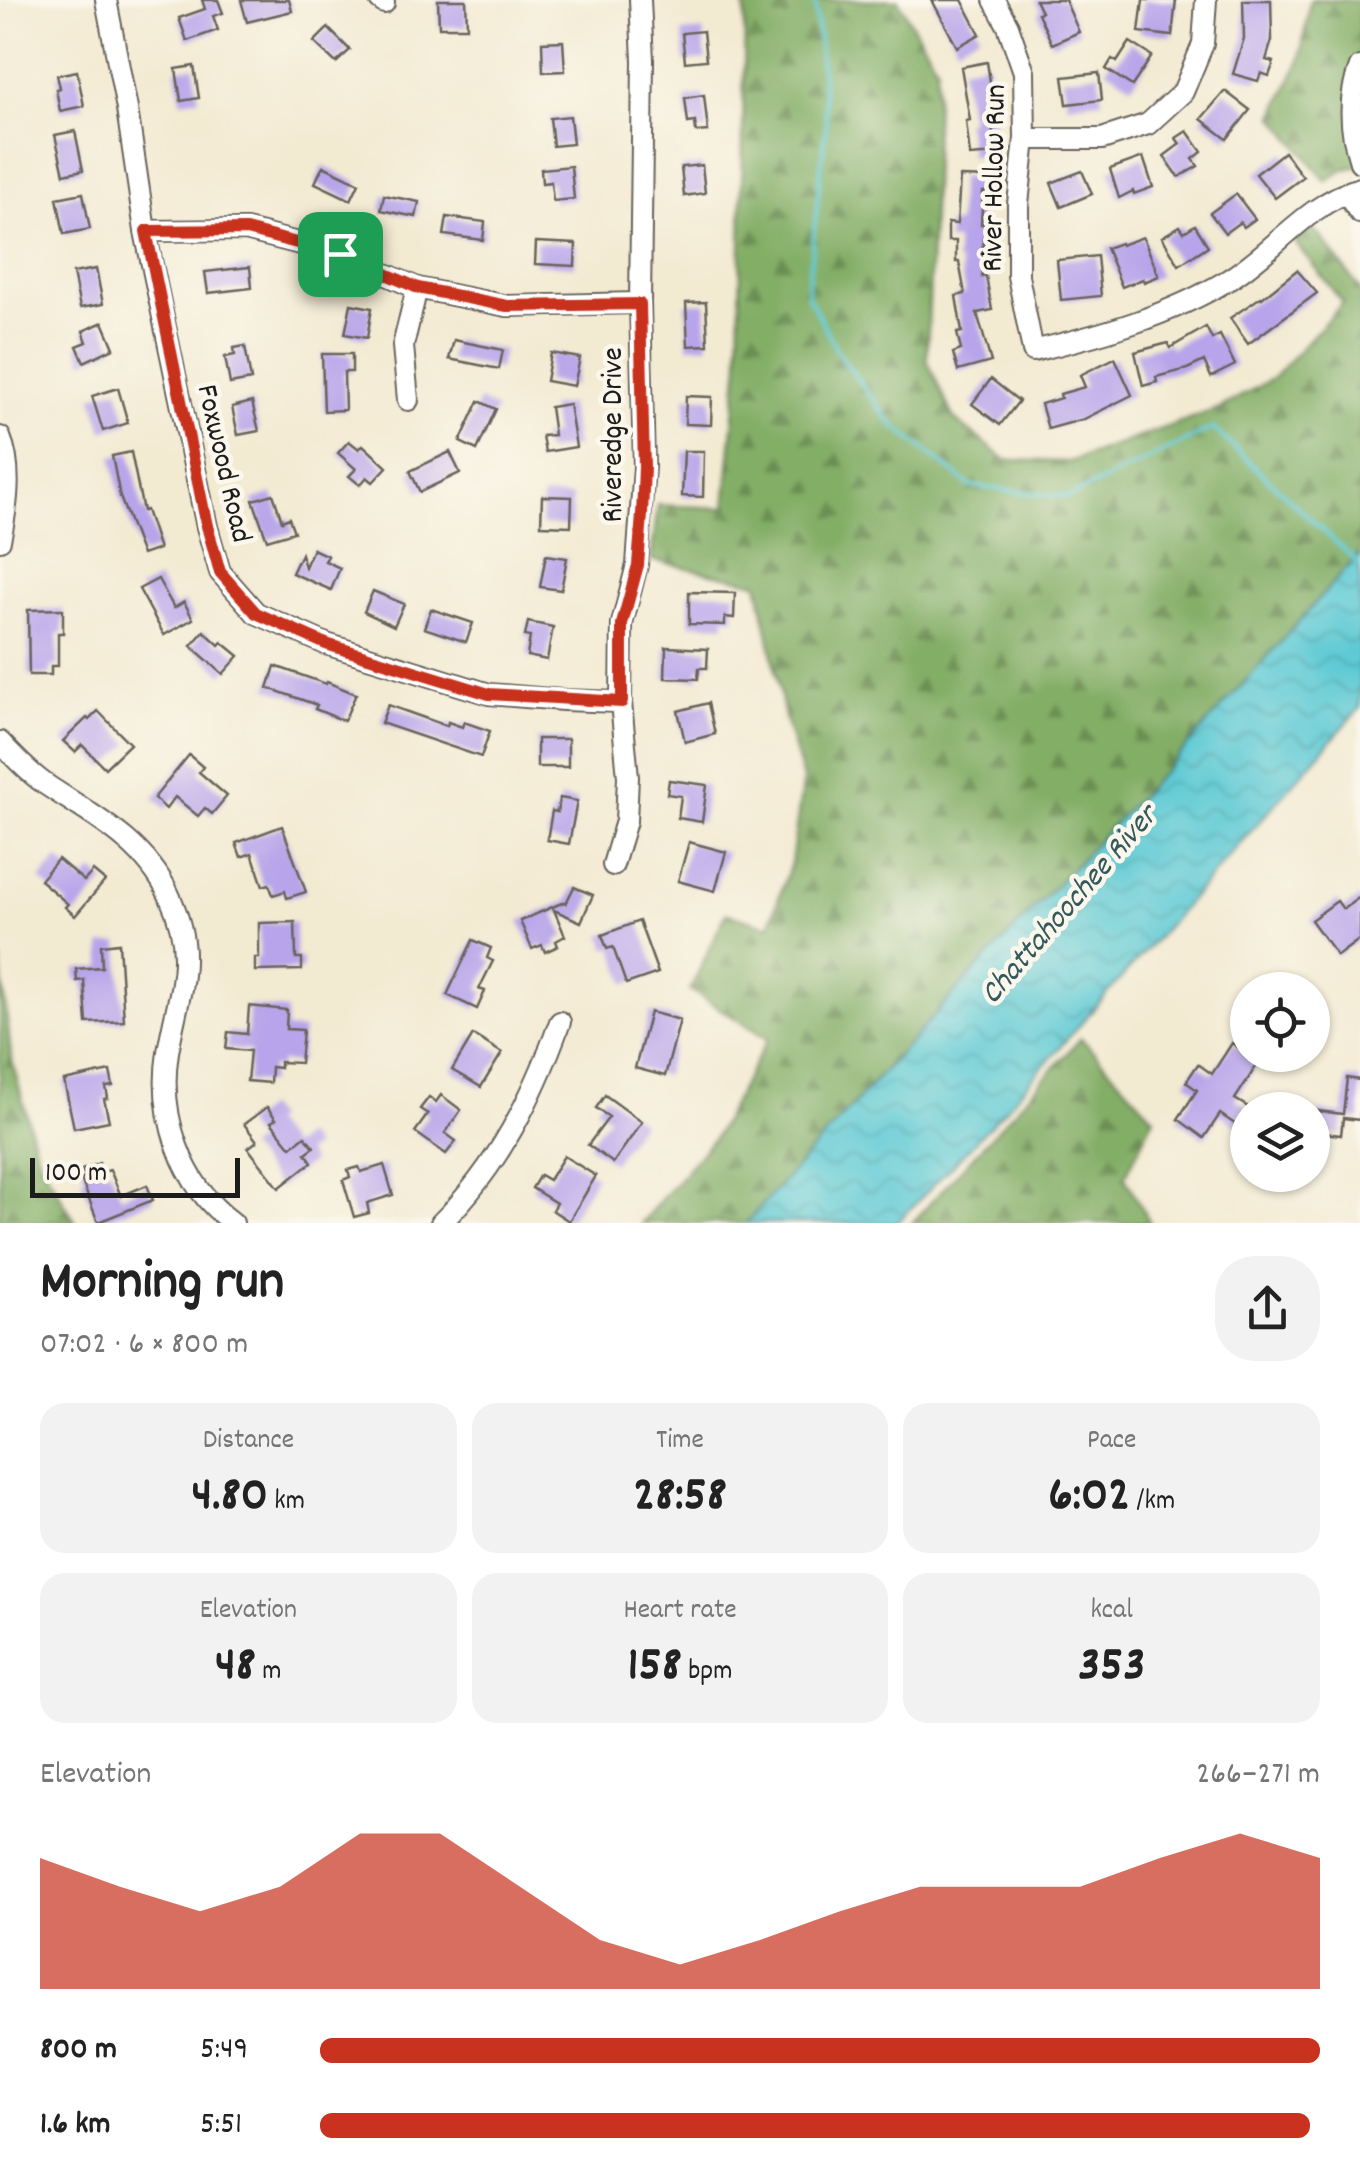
<!DOCTYPE html>
<meta charset="utf-8">
<style>
:root{--surface:#fff;--page:#f2f2f2;--text:#222;--muted:#767676;--accent:#c8321e}
body{margin:0;font-family:Dekko,sans-serif;background:var(--page);color:var(--text);height:100vh;display:flex;flex-direction:column;font-size:38px;white-space:nowrap}
*{box-sizing:border-box;margin:0}
p{font-size:32px;color:var(--muted)}
.icon{flex:none;width:55px;height:55px;fill:none;stroke:currentColor;stroke-width:2;stroke-linecap:round;stroke-linejoin:round}
.map{position:relative;height:1223px;overflow:hidden}
.panel{display:flex;flex-direction:column;background:var(--surface);flex:1}
.panel>*{flex:none}
.fabs{position:absolute;left:1230px;top:972px;display:grid;gap:20px}
.fabs a{display:grid;place-items:center;width:100px;height:100px;border-radius:50%;background:var(--surface);box-shadow:0 2px 8px #0004;font-size:50px}
.scale{position:absolute;left:30px;bottom:25px;width:210px;box-sizing:border-box;padding-left:10px;border:5px solid #1c1c1c;border-top:0;font-size:28px;line-height:35px;white-space:nowrap;color:#1c1c1c;-webkit-text-stroke:8px #fbf7ec;paint-order:stroke}
.pin{position:absolute;display:grid;place-items:center;width:85px;height:85px;color:#fff;margin:-42px;border-radius:20px;box-shadow:0 5px 15px #0006}
.round{display:grid;place-items:center;flex:none;width:105px;height:105px;border-radius:40px;background:var(--page)}
.summary{display:flex;align-items:center;justify-content:space-between;height:170px;padding:0 40px}
h1{font-size:55px;font-weight:700;line-height:75px}
.figures{display:grid;grid-template-columns:repeat(3,1fr);gap:15px;height:170px;padding:10px 40px}
.figures div{display:grid;align-content:center;border-radius:25px;background:var(--page);text-align:center}
.figures b{font-size:50px;font-weight:700}
.figures small{font-size:28px;font-weight:400}
.figures p{font-size:28px}
.chart{height:280px;padding:20px 40px}
.chart p{display:flex;justify-content:space-between}
.chart svg{width:100%;height:180px;margin-top:10px;fill:var(--accent);opacity:.7}
ul{padding:0 40px;list-style:none;font-size:32px}
li{display:grid;grid-template-columns:160px 120px 1fr;align-items:center;height:75px}
li i{height:25px;border-radius:12px;background:var(--accent)}
.map>svg:first-child{display:block}
.forest{fill:url(#forest-firs);stroke:#506541;stroke-width:2.5}
.water{fill:url(#water-waves);stroke:#3d7378;stroke-width:2.5}
.lines{fill:none;stroke-linecap:round;stroke-linejoin:round}
.stream{stroke:#5ecad4;stroke-width:4}
.building{fill:#b8a4ea}
.minor-casing{stroke:#67645c;stroke-width:24}
.minor{stroke:#fff;stroke-width:20}
.route-casing{stroke:#fff;stroke-width:20}
.route{stroke:#c8321e;stroke-width:12}
.labels{text-anchor:middle;stroke-width:9;stroke-linejoin:round;paint-order:stroke}
.street-label{font-size:30px;fill:#1c1c1c;stroke:#fbf7ec}
.water-label{font-size:32px;font-style:italic;fill:#33595c;stroke:#fbf7ec}
</style>
<div class="map">
<svg width="1360" height="1223" viewBox="0 0 1360 1223">
<defs>
<pattern id="forest-firs" width="22" height="20" patternUnits="userSpaceOnUse" patternTransform="scale(2.5)"><rect width="22" height="20" fill="#83ae66"/><path d="M5 1l3.5 6h-7zM16 11l3.5 6h-7z" fill="#6a8d53"/></pattern>
<pattern id="water-waves" width="16" height="10" patternUnits="userSpaceOnUse" patternTransform="scale(2.5)"><rect width="16" height="10" fill="#5ecad4"/><path d="M0 5q4-4 8 0t8 0" fill="none" stroke="#51adb5"/></pattern>
</defs>
<rect width="100%" height="100%" fill="#fbf7ec"/>
<filter id="ink" filterUnits="userSpaceOnUse"><feTurbulence type="fractalNoise" baseFrequency=".01" numOctaves="2"/><feDisplacementMap in="SourceGraphic" scale="20" xChannelSelector="R" yChannelSelector="G"/><feConvolveMatrix kernelMatrix="1 2 1 2 8 2 1 2 1" color-interpolation-filters="sRGB"/></filter>
<filter id="wash" filterUnits="userSpaceOnUse"><feTurbulence type="fractalNoise" baseFrequency=".0048" numOctaves="4" result="noise"/><feDisplacementMap in="SourceGraphic" scale="40" xChannelSelector="R" yChannelSelector="G"/><feGaussianBlur stdDeviation="2.25" result="paint"/><feColorMatrix in="noise" values="0 0 0 0 0 0 0 0 0 0 0 0 0 0 0 0 0 1.4 0 .05"/><feComposite in="paint" operator="in"/></filter>
<g filter="url(#wash)">
<rect width="100%" height="100%" fill="#f3ead2"/>
<g class="forest">
<path d="M743,0h155l39,67 -10,293 27,59 52,41 63,2 151,-54 53,-30 70,-75 -50,-63 16,-13 11,8 40,55v263l-178,199 -220,233 -216,238h-105l73,-85 54,-99 -78,-49 36,-77 43,13 22,-63 12,-84 -17,-57 -28,-139 -107,-23 7,-55 67,3 14,-145 6,-351z"/>
<path d="M1310,0h50v166l-15,3 -19,12 -52,-65 26,-56z"/>
<path d="M0,956l11,101 27,101 38,65h-76z"/>
<path d="M1081,1038l73,79 -29,60 25,46h-238z"/>
</g>
<path class="water" d="M1360,553v155l-360,407 -103,108h-151l216,-238 220,-233z"/>
<g class="lines">
<path class="stream" d="M815,0l11,124 -19,170 33,62 52,68 78,62 99,11 144,-69 147,137"/>
</g>
<g id="blocks">
<g class="building">
<path d="M202,0h16l5,13 -10,3 5,14 -31,11 -8,-23 26,-9z"/>
<path d="M241,0h48l3,11 -45,11z"/>
<path d="M438,0h28l1,27h-28z"/>
<path d="M932,0h30l18,34 -23,13z"/>
<path d="M1035,0h30l14,32 -27,12 -14,-31 3,-1z"/>
<path d="M1143,0h33l-4,36 -33,-4z"/>
<path d="M1243,0h28l1,40 -6,20 8,2 -5,14 -8,-3 -3,8 -25,-7 11,-36z"/>
<path d="M328,28l22,22 -14,13 -22,-21z"/>
<path d="M703,31l3,29 -21,2 -3,-29z"/>
<path d="M563,41l2,30 -22,1 -1,-30z"/>
<path d="M1130,42l22,14 -20,30 -26,-17 6,-10 5,3z"/>
<path d="M987,62l6,39 -3,1 5,52 -25,2 -4,-35 4,-1 -9,-53z"/>
<path d="M194,66l5,32 -18,3 -5,-32z"/>
<path d="M77,71l7,35 -24,5 -4,-22 4,-1 -3,-13z"/>
<path d="M1099,73l3,27 -35,4 -4,-27z"/>
<path d="M1225,91l25,19 -23,29 -26,-20z"/>
<path d="M704,95l4,36 -12,1 -1,-10 -7,1 -3,-25z"/>
<path d="M570,116l3,28 -20,2 -3,-28z"/>
<path d="M75,131l8,39 -19,4 -9,-39z"/>
<path d="M1187,131l15,21 -9,7 5,7 -19,11 -15,-21 16,-12 -4,-6z"/>
<path d="M1284,152l19,25 -28,21 -19,-24z"/>
<path d="M1143,157l10,30 -19,7 -1,-3 -14,7 -9,-29z"/>
<path d="M702,165l3,28 -21,3 -3,-29z"/>
<path d="M323,166l36,17 -8,17 -36,-17z"/>
<path d="M571,166l3,33 -21,2 -2,-19 -9,1 -1,-14z"/>
<path d="M1082,171l10,23 -31,13 -10,-24z"/>
<path d="M960,177l31,1 -1,14h-7l-2,32h7l-1,13h-4l-1,40 4,-1 6,34 -15,3 14,49 -33,9 -5,-18 8,-3 -4,-17 5,-1 -6,-36 9,-2 -6,-32h-3v-21h-8v-18l9,1z"/>
<path d="M83,193l7,36 -26,5 -7,-36z"/>
<path d="M1236,194l19,25 -11,8 -4,-5 -15,11 -15,-20z"/>
<path d="M384,195l35,7 -3,15 -35,-7z"/>
<path d="M447,217l38,5 -2,18 -39,-5z"/>
<path d="M1195,225l13,21 -29,19 -17,-28 18,-11 4,6z"/>
<path d="M1143,237l16,39 -15,6 -1,-3 -21,8 -16,-39 14,-5 1,2z"/>
<path d="M536,242l40,2 -1,22 -40,-2z"/>
<path d="M1097,256l4,40 -40,4 -4,-40z"/>
<path d="M250,267l2,21 -44,5 -3,-21z"/>
<path d="M96,269l7,35 -23,4 -7,-35z"/>
<path d="M1297,270l20,23 -69,51 -18,-26 31,-21 1,1z"/>
<path d="M706,302l2,43 -20,1 -2,-43z"/>
<path d="M351,304l21,4 -5,30 -22,-4z"/>
<path d="M103,322l11,26 -30,14 -7,-16 10,-4 -4,-11z"/>
<path d="M1206,327l6,12 8,-4 15,30 -24,12 -7,-16 -17,8 -31,8 1,5 -14,4 -8,-34 33,-9 2,5z"/>
<path d="M454,340l49,10 -4,19 -50,-10z"/>
<path d="M245,346l6,34 -21,4 -5,-27 10,-2 -1,-7z"/>
<path d="M551,353l29,5 -6,28 -28,-5z"/>
<path d="M322,354h30v18h-8l1,38 -21,1z"/>
<path d="M1115,358l17,37 -48,24 -36,10 -7,-25 20,-6 -1,-4 25,-7 -5,-12z"/>
<path d="M991,379l28,22 -19,24 -28,-21z"/>
<path d="M118,388l10,35 -25,8 -11,-35z"/>
<path d="M686,396l26,1 -1,28 -26,-1z"/>
<path d="M479,401l17,8 -19,41 -17,-8z"/>
<path d="M252,402l7,29 -21,4 -6,-28z"/>
<path d="M569,404l7,43 -31,5 -3,-16 12,-1 -4,-28z"/>
<path d="M349,441l10,8 4,-4 24,22 -14,15 -6,-5 -7,8 -11,-9 7,-7 -18,-16z"/>
<path d="M684,451h20l-1,46 -21,-1z"/>
<path d="M131,452l12,59 3,-1 13,39 -17,6 -22,-58 -8,-41z"/>
<path d="M450,452l10,21 -40,19 -10,-21z"/>
<path d="M273,494l9,27 7,-3 5,14 -27,8 -14,-40z"/>
<path d="M542,496l30,1 -1,29 -30,-1z"/>
<path d="M313,549l15,7 -3,5 15,7 -9,22 -39,-17 9,-19 4,13z"/>
<path d="M546,555l21,3 -6,32 -21,-3z"/>
<path d="M158,579l16,29 10,-6 9,17 -29,16 -25,-46z"/>
<path d="M373,591l31,13 -10,22 -30,-14z"/>
<path d="M689,592l46,1 -1,25 -9,-1v8l-36,-1z"/>
<path d="M63,609v24h-5v33h-7v9h-22l-1,-65z"/>
<path d="M431,609l42,14 -7,19 -42,-14z"/>
<path d="M528,622l25,5 -6,33 -20,-4 3,-19 -5,-1z"/>
<path d="M204,631l15,14 3,-3 17,14 -16,18 -32,-28z"/>
<path d="M666,647l42,2 -1,19h-8l-1,11 -33,-1z"/>
<path d="M275,666l51,18 1,-2 29,12 -12,27 -29,-12 2,-4 -49,-17z"/>
<path d="M708,703l7,31 -30,8 -7,-31z"/>
<path d="M388,705l59,21 1,-4 14,5 2,-5 26,9 -9,26 -100,-34z"/>
<path d="M98,711l32,33 -25,24 -23,-23 -7,7 -12,-11 24,-23 2,2z"/>
<rect x="537" y="739" width="31" height="28"/>
<path d="M189,755l14,12 -4,5 28,24 -15,18 -7,-6 -7,8 -23,-19 -9,12 -12,-11z"/>
<path d="M669,780l38,5 -5,37 -24,-4 3,-22 -14,-2z"/>
<path d="M560,798l17,3 -8,43 -22,-4 5,-29 5,1z"/>
<path d="M282,826l24,66 -19,6 -2,-7 -12,4 -4,-11 -6,2 -11,-33 -11,4 -5,-14z"/>
<path d="M689,842l37,10 -11,39 -37,-10z"/>
<path d="M58,859l26,22 9,-10 12,10 -30,35 -10,-9 3,-3 -28,-24z"/>
<path d="M574,887l19,8 -12,27 -27,-12 11,26 -9,5 2,5 -13,6 -3,-7 -10,4 -12,-28 44,-19 2,1z"/>
<path d="M1360,897v42l-23,17 -26,-36 26,-19 6,8z"/>
<path d="M639,921l19,52 -32,11 -13,-37 -6,2 -5,-14z"/>
<path d="M295,922l1,36h6v12l-47,1v-13h4v-35z"/>
<path d="M473,940l18,8 -4,10 6,3 -14,28 6,2 -8,18 -30,-14z"/>
<path d="M119,943l5,78 -37,2 -3,-43 -7,1 -1,-12 26,-2 -1,-22z"/>
<path d="M249,1006l38,4 -1,19 17,1 -3,33 -20,-1v6l-9,-1 -1,16 -23,-2 3,-30 -24,-2 2,-17 19,2z"/>
<path d="M650,1012l30,8 -15,56 -30,-8z"/>
<path d="M473,1035l29,18 -21,34 -29,-17z"/>
<path d="M1232,1043l27,19 -24,37 13,8v26l-28,-19 -16,24 -26,-19 19,-29 -11,-8 12,-18 14,10z"/>
<path d="M110,1071l3,15 -7,1 2,11 -4,1 5,22 -35,7 -10,-47z"/>
<path d="M1347,1078l13,2v40l-17,-2 -2,17 -26,-3 3,-21 25,3z"/>
<path d="M441,1095l20,15 -16,23 11,8 -10,13 -31,-22 13,-18 -8,-5 9,-12 7,5z"/>
<path d="M605,1095l37,27 -29,41 -25,-18 21,-28 -13,-9z"/>
<path d="M267,1107l9,12 -5,3 20,25 14,-11 9,11 -8,6 6,9 -33,26 -31,-40 9,-7 -13,-17z"/>
<path d="M564,1156l32,20 -27,45 -17,-11 4,-7 -24,-15 8,-13 9,5z"/>
<path d="M99,1163l4,9 7,-2 11,26 26,-11 6,15 -55,22 -17,-43 5,-1 -4,-8z"/>
<path d="M384,1165l9,30 -26,8 2,10 -15,4 -11,-37 7,-3 -2,-7 11,-3 2,5z"/>
</g>
</g>
</g>
<g filter="url(#ink)">
<use href="#blocks" fill-opacity="0" stroke="#67645c" stroke-width="2.5"/>
<g class="lines">
<defs>
<g id="minor">
<path d="M106,0l21,109 18,122 62,296 13,45 36,41 70,31 163,50 74,6 58,2"/>
<path d="M380,0l4,3"/>
<path d="M994,0l14,26 16,46 1,67 -7,65v72l15,75c67,-16 136,-35 195,-71 45,-27 79,-77 132,-92"/>
<path d="M1360,67c-12,30 -10,64 0,95"/>
<path d="M1025,139h77l46,-15 35,-32 20,-48 3,-44"/>
<path d="M1346,193l14,20"/>
<path d="M145,231l101,-1 94,24 77,34 90,18 133,-3"/>
<path d="M408,400l-5,-54 14,-58"/>
<path d="M0,437c13,31 7,71 0,103"/>
<path d="M0,742c14,15 28,30 45,42 46,31 99,57 124,111 29,63 9,96 -1,157 -10,63 13,133 65,171"/>
<path d="M613,865l13,-44 2,-44 -7,-75 1,-78 15,-59 7,-98 -4,-164 3,-243 -3,-60"/>
<path d="M441,1223c57,-56 92,-126 119,-201"/>
</g>
</defs>
<use href="#minor" class="minor-casing"/>
<use href="#minor" class="minor"/>
</g>
</g>
<g class="lines" filter="url(#ink)">
<defs>
<path id="route" d="M246,230l94,24 78,34 89,18 133,-2 4,163 -2,48 -4,50 -16,59v78l-133,-8 -163,-50 -70,-31 -36,-41 -13,-46 -61,-295z"/>
</defs>
<use href="#route" class="route-casing"/>
<use href="#route" class="route"/>
</g>
<g class="labels">
<g class="street-label">
<text transform="translate(992 178) rotate(-89)" y="10">River Hollow Run</text>
<text transform="translate(611 435) rotate(-90)" y="10">Riveredge Drive</text>
<text transform="translate(226 463) rotate(77)" y="10">Foxwood Road</text>
</g>
<g class="water-label">
<text transform="translate(1067 903) rotate(-49)" y="11">Chattahoochee River</text>
</g>
</g>
</svg>
<div class="fabs">
<a><svg class="icon" aria-label="locate" viewBox="0 0 24 24"><circle cx="12" cy="12" r="6"/><path d="M12 2v4M12 18v4M2 12h4M18 12h4"/></svg></a>
<a><svg class="icon" aria-label="layers" viewBox="0 0 24 24"><path d="M12 4l9 5-9 5-9-5zM3 14l9 5 9-5"/></svg></a>
</div>
<div class="scale">100 m</div>
<div class="pin" style="left:340px;top:254px;background:#1e9e55"><svg class="icon" aria-label="arrive" viewBox="0 0 24 24"><path d="M6 21V4h12l-3 4 3 4H6"/></svg></div>
</div>
<section class="panel">
<div class="summary"><div><h1>Morning run</h1><p>07:02 · 6 × 800 m</p></div><a class="round"><svg class="icon" aria-label="share" viewBox="0 0 24 24"><path d="M12 15V3M7 8l5-5 5 5M5 13v7h14v-7"/></svg></a></div>
<div class="figures">
<div><p>Distance</p><b>4.80<small> km</small></b></div>
<div><p>Time</p><b>28:58</b></div>
<div><p>Pace</p><b>6:02<small> /km</small></b></div>
</div>
<div class="figures">
<div><p>Elevation</p><b>48<small> m</small></b></div>
<div><p>Heart rate</p><b>158<small> bpm</small></b></div>
<div><p>kcal</p><b>353</b></div>
</div>
<div class="chart"><p><span>Elevation</span>266–271 m</p>
<svg viewBox="0 0 160 44" preserveAspectRatio="none"><path d="M0 44V12L10 19L20 25L30 19L40 6L50 6L60 19L70 32L80 38L90 32L100 25L110 19L120 19L130 19L140 12L150 6L160 12V44z"/></svg>
</div>
<ul>
<li><b>800 m</b>5:49<i style="width:100%"></i></li>
<li><b>1.6 km</b>5:51<i style="width:99%"></i></li>
</ul>
</section>
